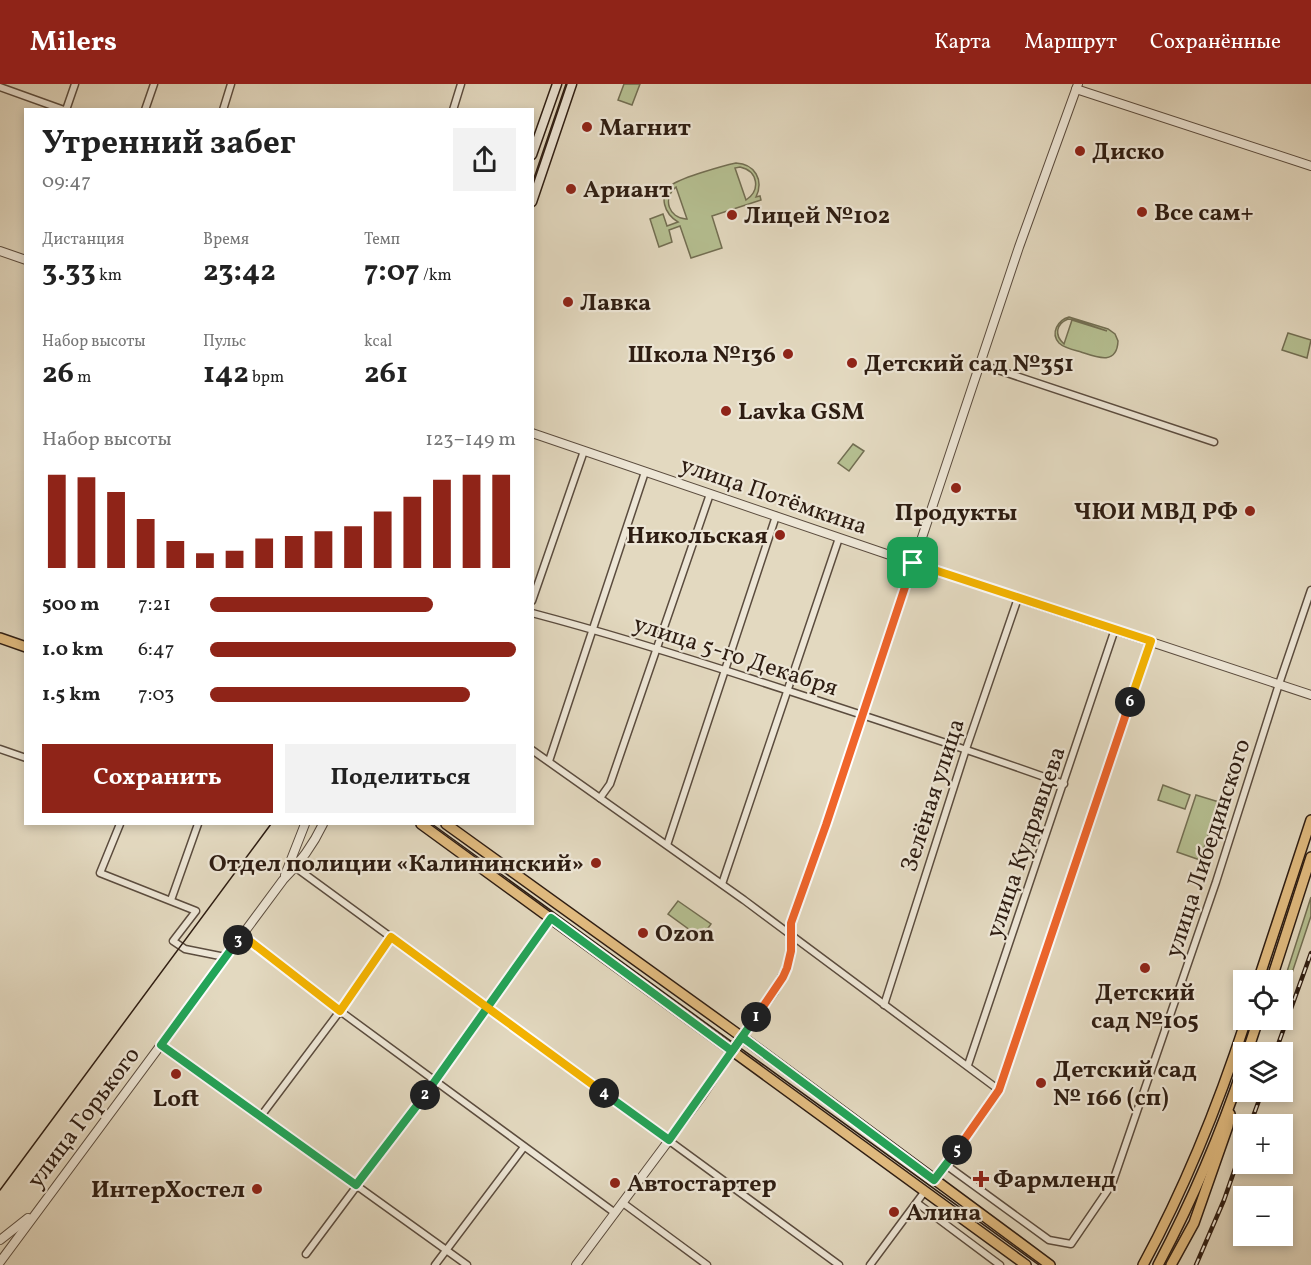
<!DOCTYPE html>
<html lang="ru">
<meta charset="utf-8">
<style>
:root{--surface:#fff;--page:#f2f2f2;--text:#222;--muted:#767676;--accent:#8f2418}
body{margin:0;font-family:Vollkorn,serif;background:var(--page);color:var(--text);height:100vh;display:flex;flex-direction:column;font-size:22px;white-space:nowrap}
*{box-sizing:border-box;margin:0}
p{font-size:20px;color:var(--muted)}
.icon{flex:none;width:33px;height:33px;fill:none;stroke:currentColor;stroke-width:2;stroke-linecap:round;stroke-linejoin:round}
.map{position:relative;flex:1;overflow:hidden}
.side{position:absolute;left:24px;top:24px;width:510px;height:717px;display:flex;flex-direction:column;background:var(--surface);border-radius:0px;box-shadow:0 3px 9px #0003}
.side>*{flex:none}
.controls{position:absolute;left:1233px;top:886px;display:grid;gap:12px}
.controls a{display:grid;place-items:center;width:60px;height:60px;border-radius:0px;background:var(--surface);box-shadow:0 3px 9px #0003;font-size:30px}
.pin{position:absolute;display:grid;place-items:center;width:51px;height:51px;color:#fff;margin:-26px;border-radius:12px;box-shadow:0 3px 9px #0006}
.km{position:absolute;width:30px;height:30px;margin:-15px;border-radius:50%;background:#222;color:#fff;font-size:16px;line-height:30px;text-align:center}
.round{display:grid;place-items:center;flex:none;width:63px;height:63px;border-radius:0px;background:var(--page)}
.headline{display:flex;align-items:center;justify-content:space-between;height:102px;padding:0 18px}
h1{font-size:33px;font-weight:700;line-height:45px}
.figures{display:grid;grid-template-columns:repeat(3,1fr);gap:9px;height:102px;padding:6px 18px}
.figures div{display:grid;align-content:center}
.figures b{font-size:30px;font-weight:700}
.figures small{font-size:16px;font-weight:400}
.figures p{font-size:16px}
.chart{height:168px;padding:12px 18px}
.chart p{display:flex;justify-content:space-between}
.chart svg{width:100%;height:108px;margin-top:6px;stroke:var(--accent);stroke-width:6}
.cta{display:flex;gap:12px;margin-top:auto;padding:12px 18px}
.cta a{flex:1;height:69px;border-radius:0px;background:var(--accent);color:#fff;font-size:24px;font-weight:700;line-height:69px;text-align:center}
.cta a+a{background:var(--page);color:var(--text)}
ul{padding:0 18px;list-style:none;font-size:20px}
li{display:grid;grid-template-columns:96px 72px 1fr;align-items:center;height:45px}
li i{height:15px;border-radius:8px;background:var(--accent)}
header{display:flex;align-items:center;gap:36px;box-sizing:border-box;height:84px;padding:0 30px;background:var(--accent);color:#fff}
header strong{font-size:28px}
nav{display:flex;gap:33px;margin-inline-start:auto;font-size:21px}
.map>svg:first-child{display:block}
.green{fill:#b5bf91;stroke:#726e52;stroke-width:1.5;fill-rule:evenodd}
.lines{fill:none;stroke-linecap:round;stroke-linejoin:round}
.minor-casing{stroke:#5b4c3e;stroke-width:9}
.tertiary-casing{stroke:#5b4c3e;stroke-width:10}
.secondary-casing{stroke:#2e1d12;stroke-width:11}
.primary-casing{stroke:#2e1d12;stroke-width:12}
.minor{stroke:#ede6d6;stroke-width:6}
.tertiary{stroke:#ede6d6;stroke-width:8}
.secondary{stroke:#ede6d6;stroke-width:8}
.primary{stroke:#e2bc80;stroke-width:9}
.tram{stroke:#2e1d12;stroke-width:1.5}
.rail-casing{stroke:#2e1d12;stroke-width:4.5}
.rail{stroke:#ede6d6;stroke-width:2;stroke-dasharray:7;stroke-linecap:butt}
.split-1-casing{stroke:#fff;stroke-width:12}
.split-2-casing{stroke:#fff;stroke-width:12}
.split-3-casing{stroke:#fff;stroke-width:12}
.split-4-casing{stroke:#fff;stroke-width:12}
.split-5-casing{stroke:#fff;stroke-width:12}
.split-6-casing{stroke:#fff;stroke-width:12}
.split-7-casing{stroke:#fff;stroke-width:12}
.split-1{stroke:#f0652b;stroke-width:8}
.split-2{stroke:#22a559;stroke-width:8}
.split-3{stroke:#22a559;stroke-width:8}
.split-4{stroke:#f5b400;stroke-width:8}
.split-5{stroke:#22a559;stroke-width:8}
.split-6{stroke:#f0652b;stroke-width:8}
.split-7{stroke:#f5b400;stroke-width:8}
.poi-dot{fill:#8f2418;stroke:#ede6d6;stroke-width:2}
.labels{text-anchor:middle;stroke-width:4.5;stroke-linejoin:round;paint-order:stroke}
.poi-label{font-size:24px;font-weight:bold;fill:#2e1d12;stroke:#ede6d6;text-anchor:start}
.street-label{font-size:24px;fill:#2e1d12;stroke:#ede6d6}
</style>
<header>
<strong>Milers</strong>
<nav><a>Карта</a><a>Маршрут</a><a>Сохранённые</a></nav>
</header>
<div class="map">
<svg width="1311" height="1181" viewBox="0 0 1311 1181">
<rect width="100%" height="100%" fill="#e3d9c0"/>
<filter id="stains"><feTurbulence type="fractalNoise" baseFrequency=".00333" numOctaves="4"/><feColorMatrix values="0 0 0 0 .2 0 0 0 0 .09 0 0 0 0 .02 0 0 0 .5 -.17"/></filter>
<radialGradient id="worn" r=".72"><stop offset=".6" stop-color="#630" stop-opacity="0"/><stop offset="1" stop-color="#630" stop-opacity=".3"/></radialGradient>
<g class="green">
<path d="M624,0h16l-8,21 -14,-5z"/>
<path d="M736,79c19,1 28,17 20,34l4,-1 1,4 -49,16 10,32 -31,10 -11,-32 -11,4 3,12 -13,5 -9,-28 13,-5 4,12 11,-4c-13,-8 -21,-26 -5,-38 11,-7 49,-18 63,-21zM740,83c18,4 21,23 6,33l-11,-32zM676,103l11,32h-1c-17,-1 -24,-20 -10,-32z"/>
<path d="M1069,233l39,12 7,5 3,7c-1,25 -22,16 -37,11 -7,-2 -17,-4 -22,-9 -9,-10 -1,-23 10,-26zM1068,235l7,1 32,11 -35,-11 -8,24c-10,-9 -8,-20 4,-25z"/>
<path d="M1288,249l23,7 -4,18 -25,-8z"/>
<path d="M853,360l11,7 -15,20 -11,-8z"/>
<path d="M1163,701l27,10 -5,14 -27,-9z"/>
<path d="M1196,711l23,7 -19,58 -23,-8z"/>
<path d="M1311,813v19l-28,84v-16z"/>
<path d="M678,817l33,23 -10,14 -33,-24z"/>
</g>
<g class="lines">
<defs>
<g id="minor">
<path d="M0,3l64,23"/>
<path d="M66,26l9,-26"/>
<path d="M145,26l9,-26"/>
<path d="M223,26l8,-26"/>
<path d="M453,26l8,-26"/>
<path d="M980,280l234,78"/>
<path d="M532,517l52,-150"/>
<path d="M532,529c87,23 172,50 257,78 92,30 184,60 275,93"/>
<path d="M0,665l26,9"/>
<path d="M532,666l212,150 255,190"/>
<path d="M549,677l96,-289"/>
<path d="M600,714l10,-14 100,-290"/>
<path d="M120,740l-20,49 96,38 -23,30 12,8 40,8"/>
<path d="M667,761l109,-329"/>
<path d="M295,783l544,398"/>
<path d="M722,800l117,-346"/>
<path d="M171,816l27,-76"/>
<path d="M241,851l99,76 275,202"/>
<path d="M884,921l82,-256 52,-151"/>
<path d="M161,961l306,220"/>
<path d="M968,981l147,-436"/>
<path d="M261,1032l79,-105 51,-74"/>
<path d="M946,1081l103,75 22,4 41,-60 104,-302 63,-198 32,-94"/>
<path d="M934,1096l65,-90 152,-449"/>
<path d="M623,1119l84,62"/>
<path d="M917,1119l83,62"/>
<path d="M306,1170l130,-174 115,-162"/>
<path d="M435,1181l89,-118"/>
<path d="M870,1181l55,-74"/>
</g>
<g id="tertiary">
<path d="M1076,5l235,77"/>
<path d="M0,167l26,9"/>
<path d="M532,349l381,130 398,132"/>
<path d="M285,791l20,-51"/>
<path d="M742,953l32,-45 13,-24 4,-17v-28l35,-98 193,-578 59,-163"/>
<path d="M0,1156l28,-22"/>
<path d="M0,1178l283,-382c16,-16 30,-35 40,-56"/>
<path d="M576,1181l126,-169 30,-45"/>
</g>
<g id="secondary">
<path d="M532,71l25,-71"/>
<path d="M532,118l40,-118"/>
</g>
<g id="primary">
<path d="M0,554l26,9"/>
<path d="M421,740l605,441"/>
<path d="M446,740l296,213 308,228"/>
<path d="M1258,897l53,-161"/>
<path d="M1271,897l40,-124"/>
<path d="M1247,969l11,-33"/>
<path d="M1143,1181c43,-79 75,-159 103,-245"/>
<path d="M1158,1181c34,-64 63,-132 86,-201"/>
<path d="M1171,1181l23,-42 34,-97 2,-12"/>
</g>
</defs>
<use href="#minor" class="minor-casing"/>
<use href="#tertiary" class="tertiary-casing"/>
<use href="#secondary" class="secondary-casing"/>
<use href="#primary" class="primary-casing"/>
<use href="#minor" class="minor"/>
<use href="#tertiary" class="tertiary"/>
<use href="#secondary" class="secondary"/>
<use href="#primary" class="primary"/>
<g class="tram">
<path d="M532,100l34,-100"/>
<path d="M432,740l607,441"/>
<path d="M0,1106l271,-366"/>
</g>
<defs>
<g id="rail">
<path d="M1275,969l36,-100"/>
<path d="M1250,1041l12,-33"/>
<path d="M1196,1181l28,-65 20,-57"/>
</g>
</defs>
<use href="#rail" class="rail-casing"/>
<use href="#rail" class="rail"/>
</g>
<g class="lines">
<defs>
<path id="split-1" d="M756,933l27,-40 4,-9 4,-17v-28l35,-98 87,-262"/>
<path id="split-2" d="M425,1011l126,-177 181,133 24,-34"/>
<path id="split-3" d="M238,856l-77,105 195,140 69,-90"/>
<path id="split-4" d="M238,856l4,-5 98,76 51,-74 213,156"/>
<path id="split-5" d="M604,1009l65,47 73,-103 192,143 23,-30"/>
<path id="split-6" d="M957,1066l42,-60 131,-388"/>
<path id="split-7" d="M913,479l238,78 -21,61"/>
</defs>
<use href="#split-1" class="split-1-casing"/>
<use href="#split-2" class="split-2-casing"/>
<use href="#split-3" class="split-3-casing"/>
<use href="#split-4" class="split-4-casing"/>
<use href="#split-5" class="split-5-casing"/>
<use href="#split-6" class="split-6-casing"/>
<use href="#split-7" class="split-7-casing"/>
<use href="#split-1" class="split-1"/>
<use href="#split-2" class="split-2"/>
<use href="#split-3" class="split-3"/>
<use href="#split-4" class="split-4"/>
<use href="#split-5" class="split-5"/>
<use href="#split-6" class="split-6"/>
<use href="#split-7" class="split-7"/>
</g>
<g class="poi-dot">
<circle cx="587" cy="43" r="6"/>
<circle cx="1080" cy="67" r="6"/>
<circle cx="571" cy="105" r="6"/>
<circle cx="1142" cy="128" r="6"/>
<circle cx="732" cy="131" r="6"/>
<circle cx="568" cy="218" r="6"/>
<circle cx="788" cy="270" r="6"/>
<circle cx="852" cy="279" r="6"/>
<circle cx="726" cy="327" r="6"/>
<circle cx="956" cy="404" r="6"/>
<circle cx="1250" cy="427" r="6"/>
<circle cx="780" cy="451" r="6"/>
<circle cx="596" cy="779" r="6"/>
<circle cx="643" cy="849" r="6"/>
<circle cx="1145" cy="884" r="6"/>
<circle cx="176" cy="990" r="6"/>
<circle cx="1041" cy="999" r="6"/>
<path d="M978 1086h6v6h6v6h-6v6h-6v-6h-6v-6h6z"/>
<circle cx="615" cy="1099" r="6"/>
<circle cx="257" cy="1105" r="6"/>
<circle cx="894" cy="1128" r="6"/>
</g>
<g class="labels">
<g class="poi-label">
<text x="599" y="51">Магнит</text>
<text x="1092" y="75">Диско</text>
<text x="583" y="113">Ариант</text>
<text x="1154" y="136">Все сам+</text>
<text x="744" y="139">Лицей №102</text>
<text x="580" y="226">Лавка</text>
<text x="776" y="278" text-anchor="end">Школа №136</text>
<text x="864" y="287">Детский сад №351</text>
<text x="738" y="335">Lavka GSM</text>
<text x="1238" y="435" text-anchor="end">ЧЮИ МВД РФ</text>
<text x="956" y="436" text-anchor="middle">Продукты</text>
<text x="768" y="459" text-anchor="end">Никольская</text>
<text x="584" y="787" text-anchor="end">Отдел полиции «Калининский»</text>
<text x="655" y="857">Ozon</text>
<text x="1145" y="916" text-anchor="middle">Детский<tspan x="1145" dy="28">сад №105</tspan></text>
<text x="1053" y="993">Детский сад<tspan x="1053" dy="28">№ 166 (сп)</tspan></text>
<text x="176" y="1022" text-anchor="middle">Loft</text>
<text x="993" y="1103">Фармленд</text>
<text x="627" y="1107">Автостартер</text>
<text x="245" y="1113" text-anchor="end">ИнтерХостел</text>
<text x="906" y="1136">Алина</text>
</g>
<g class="street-label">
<text transform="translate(774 411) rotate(19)" y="8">улица Потёмкина</text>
<text transform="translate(736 571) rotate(18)" y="8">улица 5-го Декабря</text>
<text transform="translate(932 711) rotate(-72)" y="8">Зелёная улица</text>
<text transform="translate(1025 758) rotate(-71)" y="8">улица Кудрявцева</text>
<text transform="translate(1207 764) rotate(-72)" y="8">улица Либединского</text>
<text transform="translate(83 1033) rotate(-53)" y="8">улица Горького</text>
</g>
</g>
<rect width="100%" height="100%" filter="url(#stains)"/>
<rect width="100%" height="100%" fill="url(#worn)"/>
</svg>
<div class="controls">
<a><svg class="icon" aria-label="locate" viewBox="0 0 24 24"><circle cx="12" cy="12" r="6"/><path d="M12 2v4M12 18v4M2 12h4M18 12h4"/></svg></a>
<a><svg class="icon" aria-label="layers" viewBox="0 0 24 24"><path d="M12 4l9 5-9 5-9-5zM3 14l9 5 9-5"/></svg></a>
<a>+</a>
<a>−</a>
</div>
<div class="pin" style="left:913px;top:479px;background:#1e9e55"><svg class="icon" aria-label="arrive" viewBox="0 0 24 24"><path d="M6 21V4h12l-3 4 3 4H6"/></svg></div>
<b class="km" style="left:756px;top:933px">1</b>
<b class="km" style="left:425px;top:1011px">2</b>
<b class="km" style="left:238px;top:856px">3</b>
<b class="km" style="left:604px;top:1009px">4</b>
<b class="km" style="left:957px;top:1066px">5</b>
<b class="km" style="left:1130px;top:618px">6</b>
<section class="side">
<div class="headline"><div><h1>Утренний забег</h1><p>09:47</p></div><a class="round"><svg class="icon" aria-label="share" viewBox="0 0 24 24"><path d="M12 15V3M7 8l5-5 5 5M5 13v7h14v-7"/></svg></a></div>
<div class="figures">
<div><p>Дистанция</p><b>3.33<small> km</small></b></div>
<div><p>Время</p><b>23:42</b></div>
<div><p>Темп</p><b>7:07<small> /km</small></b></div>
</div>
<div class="figures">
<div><p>Набор высоты</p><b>26<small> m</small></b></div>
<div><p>Пульс</p><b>142<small> bpm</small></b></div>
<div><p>kcal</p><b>261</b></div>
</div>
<div class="chart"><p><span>Набор высоты</span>123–149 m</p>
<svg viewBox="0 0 160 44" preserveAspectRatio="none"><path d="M5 44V6M15 44V7M25 44V13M35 44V24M45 44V33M55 44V38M65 44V37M75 44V32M85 44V31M95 44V29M105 44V27M115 44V21M125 44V15M135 44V8M145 44V6M155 44V6"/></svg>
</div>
<ul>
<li><b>500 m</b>7:21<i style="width:73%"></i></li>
<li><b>1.0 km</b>6:47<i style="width:100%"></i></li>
<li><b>1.5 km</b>7:03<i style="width:85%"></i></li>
</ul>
<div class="cta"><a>Сохранить</a><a>Поделиться</a></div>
</section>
</div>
